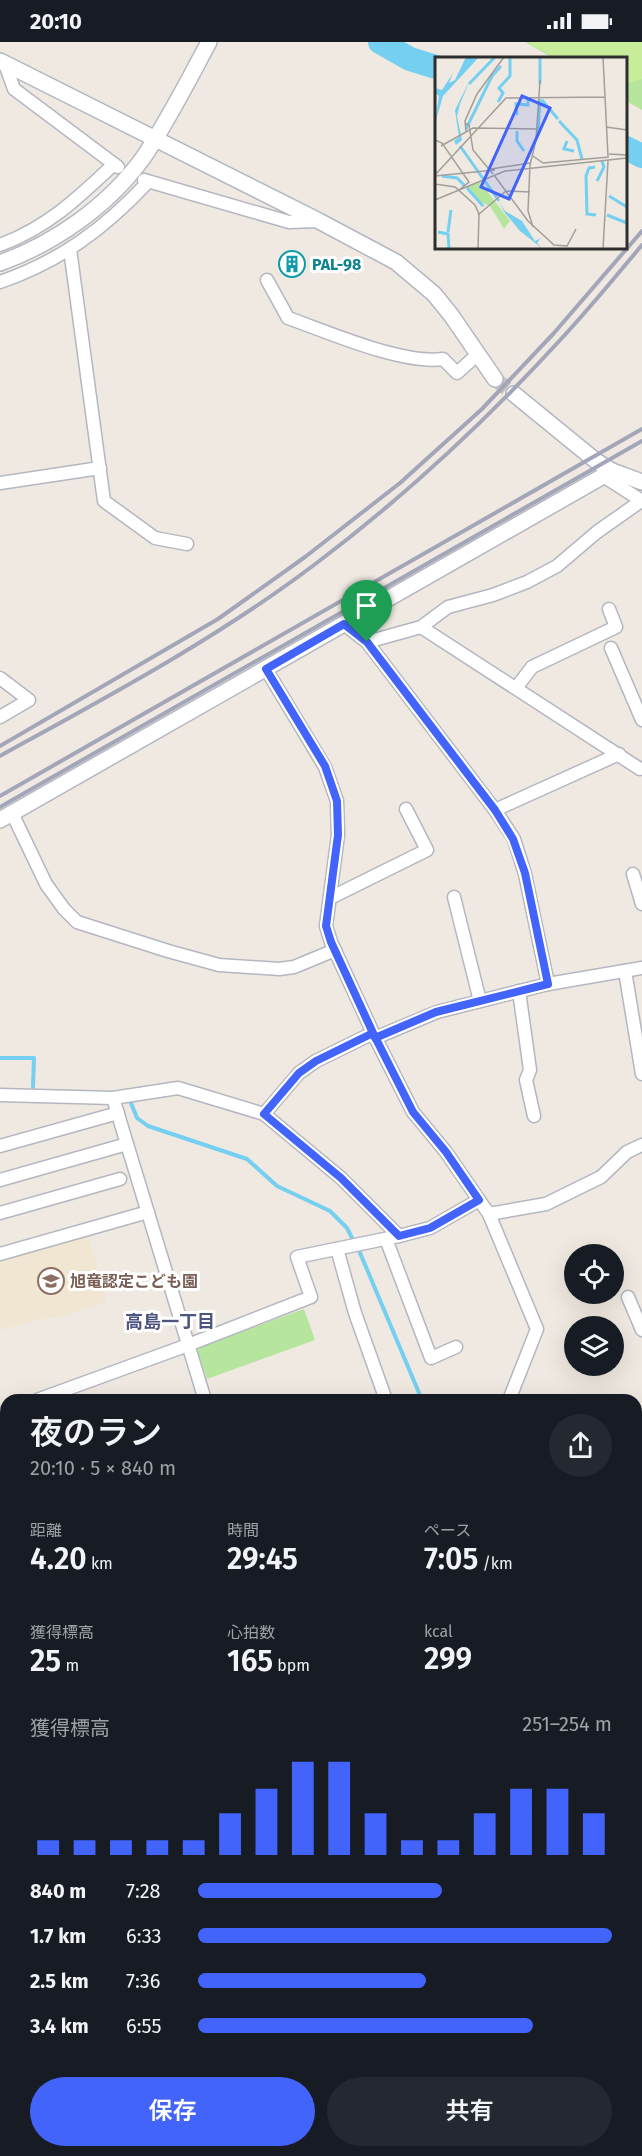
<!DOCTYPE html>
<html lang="ja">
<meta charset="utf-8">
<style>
:root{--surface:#171b24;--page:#242831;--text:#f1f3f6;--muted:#9ea1a6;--accent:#4264fb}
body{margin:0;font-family:"Fira Sans","Noto Sans JP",sans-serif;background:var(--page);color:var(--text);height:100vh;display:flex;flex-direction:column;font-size:22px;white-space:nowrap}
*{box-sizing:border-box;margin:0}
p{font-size:20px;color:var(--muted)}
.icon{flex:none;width:33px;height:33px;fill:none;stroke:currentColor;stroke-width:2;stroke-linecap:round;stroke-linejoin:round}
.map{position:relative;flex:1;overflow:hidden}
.details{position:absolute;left:0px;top:1352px;width:642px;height:764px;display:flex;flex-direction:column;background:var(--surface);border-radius:18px 18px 0 0;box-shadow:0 6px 24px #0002}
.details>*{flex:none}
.controls{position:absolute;left:564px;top:1202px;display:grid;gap:12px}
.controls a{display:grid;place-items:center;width:60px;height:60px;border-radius:50%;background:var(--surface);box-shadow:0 6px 24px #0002;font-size:30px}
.pin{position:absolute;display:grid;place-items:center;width:51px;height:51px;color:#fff;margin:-62px -26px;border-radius:50% 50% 50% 0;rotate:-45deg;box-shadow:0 0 6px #0007}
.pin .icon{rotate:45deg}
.round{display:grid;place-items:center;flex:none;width:63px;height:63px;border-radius:32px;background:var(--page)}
.summary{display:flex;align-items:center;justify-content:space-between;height:102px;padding:0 30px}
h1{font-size:33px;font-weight:600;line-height:45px}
.metrics{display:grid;grid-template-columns:repeat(3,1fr);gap:9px;height:102px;padding:6px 30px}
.metrics div{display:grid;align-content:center}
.metrics b{font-size:30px;font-weight:600}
.metrics small{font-size:16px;font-weight:400}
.metrics p{font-size:16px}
.chart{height:168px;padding:12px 30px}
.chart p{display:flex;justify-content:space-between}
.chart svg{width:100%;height:108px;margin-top:6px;stroke:var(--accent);stroke-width:6}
.button{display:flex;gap:12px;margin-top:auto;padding:12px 30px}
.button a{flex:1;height:69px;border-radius:36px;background:var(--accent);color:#fff;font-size:24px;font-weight:600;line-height:69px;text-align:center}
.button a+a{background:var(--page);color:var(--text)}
ul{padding:0 30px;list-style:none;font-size:20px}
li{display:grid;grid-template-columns:96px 72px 1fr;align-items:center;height:45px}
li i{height:15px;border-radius:8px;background:var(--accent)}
.status{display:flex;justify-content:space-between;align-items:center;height:42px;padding:0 30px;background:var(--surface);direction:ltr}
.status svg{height:16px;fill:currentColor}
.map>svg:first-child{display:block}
.education{fill:#f0e6d1}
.green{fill:#b6e59e}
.pitch{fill:#c9ec9a}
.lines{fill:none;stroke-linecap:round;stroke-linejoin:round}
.stream{stroke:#75cff0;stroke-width:4}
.river{stroke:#75cff0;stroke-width:24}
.tertiary-tunnel{stroke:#c8c4bd;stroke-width:15;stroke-dasharray:15 8;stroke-linecap:butt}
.minor-casing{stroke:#b4b7c1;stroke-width:15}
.tertiary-casing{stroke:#b4b7c1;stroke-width:18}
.primary-casing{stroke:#c9c9c9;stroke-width:22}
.minor{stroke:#fff;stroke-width:12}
.tertiary{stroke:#fff;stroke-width:15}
.primary{stroke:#f2d163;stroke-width:20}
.rail{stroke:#a3a6b8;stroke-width:4}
.route-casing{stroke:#fff;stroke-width:12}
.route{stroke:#4264fb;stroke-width:8}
.labels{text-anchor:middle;stroke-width:6;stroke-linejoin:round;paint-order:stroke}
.culture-label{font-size:16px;font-weight:bold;fill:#0d838f;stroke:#fff;text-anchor:start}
.education-label{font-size:16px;font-weight:bold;fill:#785e54;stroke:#fff;text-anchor:start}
.neighbourhood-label{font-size:18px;font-weight:bold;fill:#4d5680;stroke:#fff}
.inset-river{fill:none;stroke:#75cff0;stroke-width:3}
.inset-road{fill:none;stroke:#a29e99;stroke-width:1.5}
.view{fill:#4264fb;fill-opacity:0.15;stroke:#4264fb;stroke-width:3}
.inset-edge{fill:none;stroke:#2e2e2e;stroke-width:3}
</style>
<div class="status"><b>20:10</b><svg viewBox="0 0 49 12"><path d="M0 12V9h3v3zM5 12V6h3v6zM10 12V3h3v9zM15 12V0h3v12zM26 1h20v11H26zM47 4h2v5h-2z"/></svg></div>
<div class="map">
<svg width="642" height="2114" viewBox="0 0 642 2114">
<rect width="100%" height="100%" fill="#efe9e1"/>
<g class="education">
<path d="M88,1194l19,65 -54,18 -2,-2 -51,13v-69z"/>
<path d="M642,1580v135l-6,-25v-108z"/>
</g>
<g class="green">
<path d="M525,0h117v68l-16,-9v-43h-73z"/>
<path d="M304,1267l11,31 -108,39 -11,-31z"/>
</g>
<path class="pitch" d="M526,0h116v37l-16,5v-26h-70z"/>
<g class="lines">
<g class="stream">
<path d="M0,1016h34l-1,29"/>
<path d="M131,1061l6,15 11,8 99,33 30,27 53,25 17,17 7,14"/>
<path d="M358,1206l64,152"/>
<path d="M636,1756l6,25"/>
<path d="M0,1928l6,3"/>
<path d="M0,2062l6,-1"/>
<path d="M78,2109l13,5"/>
<path d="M498,2109l2,5"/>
</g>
<g class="river">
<path d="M380,0l30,17 26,8"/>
<path d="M626,106l16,8"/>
<path d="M0,1490l6,19"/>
<path d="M220,2109l2,5"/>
</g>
<path class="tertiary-tunnel" d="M495,337l19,15"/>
<defs>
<g id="minor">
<path d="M5,22l9,25 104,78"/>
<path d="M144,138l145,42 30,-1"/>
<path d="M0,203c48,-18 78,-47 114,-81"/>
<path d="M70,207l34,252 51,37 32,6"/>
<path d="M267,238l21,38c40,14 115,47 155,41l14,14 21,-19"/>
<path d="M0,240c61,-21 105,-54 148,-100"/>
<path d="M603,434l39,25"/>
<path d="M0,441l100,-15"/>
<path d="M344,582l23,18 128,168 19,29 11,35 23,110"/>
<path d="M421,585l219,142"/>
<path d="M367,600l54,-15 27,-20 45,-12 34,-13 30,-16 40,-34 44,-31"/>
<path d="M611,606l31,72"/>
<path d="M266,627l59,98 12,34 1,34 -12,91 5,16 42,91 40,79 33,40 33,48"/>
<path d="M0,636l29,22 -29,17"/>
<path d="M516,646l16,-21 84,-40 -7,-18"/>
<path d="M495,768l124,-56"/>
<path d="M12,771l34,71 18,25 13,13 91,29 51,14 60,4 15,-2 41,-17"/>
<path d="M633,832l9,30"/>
<path d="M454,855l26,104"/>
<path d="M330,856l97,-48 -21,-41"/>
<path d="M625,929l17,103"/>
<path d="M519,949l11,79 -4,10 8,36"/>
<path d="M375,996l62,-26 111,-28 94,-16"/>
<path d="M0,1053l113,3 65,-10 86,26 77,64 58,58 31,-8 49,-28 10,14 48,115 -28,71"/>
<path d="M113,1056l92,302"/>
<path d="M264,1072l35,-41 17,-12 57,-28"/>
<path d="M0,1104l118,-33"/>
<path d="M0,1138l127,-36"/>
<path d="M0,1171l120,-34"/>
<path d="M489,1172l57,-10 55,-27 26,-25 15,-7"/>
<path d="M386,1197l45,119 25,-11"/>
<path d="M337,1207l18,64 31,87"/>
<path d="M0,1212l148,-42"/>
<path d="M628,1255l14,33"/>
<path d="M37,1358l151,-55 123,-48 -14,-40 102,-21"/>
<path d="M0,1372l6,-2"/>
<path d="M0,1514l6,-2"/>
<path d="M636,1576l6,-1"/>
<path d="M636,1722l6,25"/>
<path d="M0,1742l6,-3"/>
<path d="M636,1902l6,-2"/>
<path d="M636,1913l6,15"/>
<path d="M0,1992l6,-7"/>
<path d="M0,2055l6,-3"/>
<path d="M636,2089l6,-3"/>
<path d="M76,2109v5"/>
<path d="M176,2109l7,5"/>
<path d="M209,2109l2,5"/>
<path d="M326,2109l2,5"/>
<path d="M406,2109l2,5"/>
<path d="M490,2109l2,5"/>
<path d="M130,2114l4,-5"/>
<path d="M568,2114l13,-5"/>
</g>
<g id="tertiary">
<path d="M0,19l319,160 77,41 38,32 17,21 44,64"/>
<path d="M0,221c55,-20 108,-57 143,-105 25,-37 45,-77 66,-116"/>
<path d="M514,352l82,67 16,10 30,11"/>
<path d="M0,778l612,-349"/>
<path d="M636,1421l6,-2"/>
<path d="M0,1430l6,19"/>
<path d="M241,2109l2,5"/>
</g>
<path id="primary" d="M626,2114l16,-7"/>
</defs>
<use href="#minor" class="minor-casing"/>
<use href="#tertiary" class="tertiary-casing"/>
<use href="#primary" class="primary-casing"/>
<use href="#minor" class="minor"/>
<use href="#tertiary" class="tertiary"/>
<use href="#primary" class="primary"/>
<g class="rail">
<path d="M0,704l218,-127 87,-62 95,-74 82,-74 72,-76 88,-102"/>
<path d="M0,714c107,-59 216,-117 314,-191 89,-67 173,-145 248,-227 28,-30 54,-62 80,-93"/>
<path d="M0,754l642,-367"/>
<path d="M0,765l642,-366"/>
</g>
</g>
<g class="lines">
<defs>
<path id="route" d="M367,600l-23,-18 -78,45 59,97 12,35 1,34 -12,91 5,16 42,91 40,79 33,40 33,48 -49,28 -31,8 -58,-58 -77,-64 35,-41 17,-12 57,-28 2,5 61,-26 112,-28 -23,-111 -12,-34 -18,-29 -128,-168"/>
</defs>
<use href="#route" class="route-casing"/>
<use href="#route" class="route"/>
</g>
<defs>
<symbol id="building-ring" viewBox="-11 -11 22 22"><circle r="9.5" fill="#fff" stroke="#0f9aa8" stroke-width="1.5"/><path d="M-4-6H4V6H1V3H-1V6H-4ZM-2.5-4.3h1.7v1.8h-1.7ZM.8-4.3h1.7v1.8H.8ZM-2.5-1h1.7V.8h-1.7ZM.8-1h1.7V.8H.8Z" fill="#0f9aa8"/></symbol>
<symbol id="school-ring" viewBox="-11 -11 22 22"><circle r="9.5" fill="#fff" stroke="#8d6e63" stroke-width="1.5"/><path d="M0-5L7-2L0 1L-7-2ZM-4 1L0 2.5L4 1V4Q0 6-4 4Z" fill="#8d6e63"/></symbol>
</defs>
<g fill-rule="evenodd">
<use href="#building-ring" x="277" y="207" width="30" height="30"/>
<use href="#school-ring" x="36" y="1224" width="30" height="30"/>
</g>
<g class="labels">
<g class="culture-label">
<text x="312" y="228">PAL-98</text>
</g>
<g class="education-label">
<text x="70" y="1245">旭竜認定こども園</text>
</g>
<g class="neighbourhood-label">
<text x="170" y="1286">高島一丁目</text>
</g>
</g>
<g transform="translate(435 15)">
<rect width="192" height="192" fill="#efe9e1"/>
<path d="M45,125l30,39 -6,8 -14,-23 -10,-4 5,4 -1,1 -14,-14 -3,-6z" fill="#b6e59e"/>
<path d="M31,0h13l-36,39 -8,27 4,-27 -4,-3v-6l3,-3 -3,4 7,2 11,-17 -4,10 6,-3zM35,23l-10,24 -3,12 5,24 -6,5 -2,-4 5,-4 -4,-27zM63,144l7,10 17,10 13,20 6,-3 -4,5 6,6 -23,-18 -15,-18z" fill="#75cff0"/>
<path class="inset-river" d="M34,27l26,-27M105,27v-27M107,43l16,19M63,45l5,-9 -4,-5 11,-12v-19M82,58l-1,-11 12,1v-6M124,64l18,19 5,19M31,72l26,-53 9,-10M82,74v10l7,10M103,76l2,-34M132,84l-3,8 10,2M25,89l39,55M160,110l-6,1 -3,8 1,38 9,1M7,119l15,2 8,8M162,124l7,-14 -2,-6M32,131l16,18M174,139l18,11M172,158l20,8M3,175l10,2 1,15M13,175l3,-22"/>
<path class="inset-road" d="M168,0l5,99M30,66l4,2 4,25 20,24M171,70l21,3M31,75l-1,-11 12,-27 27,-37M0,83l7,3 27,39 -10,8M6,89l32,-18 64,1M174,97l18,1M98,99l10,7 66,-6M56,112l39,-6M0,118l71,-77 99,-1M59,118l34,46 26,24 13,1 9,-17M0,119l60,-6M0,127l20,3 20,18 4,9 -1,35M0,143l70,-29 122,-13M43,158l28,-24 24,1M98,170l-5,-16 2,-46 6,-25 4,-60M168,192l5,-88"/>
<path class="view" d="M87,39l28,12 -41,91 -28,-12z"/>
<rect width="192" height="192" class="inset-edge"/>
</g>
</svg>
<div class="controls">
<a><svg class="icon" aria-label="locate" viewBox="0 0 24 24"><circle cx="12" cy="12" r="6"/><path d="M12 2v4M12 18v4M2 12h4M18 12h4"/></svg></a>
<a><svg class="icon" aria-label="layers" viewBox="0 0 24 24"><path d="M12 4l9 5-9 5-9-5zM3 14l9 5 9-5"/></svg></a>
</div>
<div class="pin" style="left:367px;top:600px;background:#1e9e55"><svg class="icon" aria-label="arrive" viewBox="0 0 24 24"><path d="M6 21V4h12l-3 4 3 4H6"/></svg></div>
<section class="details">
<div class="summary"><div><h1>夜のラン</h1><p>20:10 · 5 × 840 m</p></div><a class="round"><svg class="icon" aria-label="share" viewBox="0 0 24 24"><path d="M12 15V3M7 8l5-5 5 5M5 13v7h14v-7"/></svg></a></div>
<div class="metrics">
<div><p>距離</p><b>4.20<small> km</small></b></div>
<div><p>時間</p><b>29:45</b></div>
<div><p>ペース</p><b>7:05<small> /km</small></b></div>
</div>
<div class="metrics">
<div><p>獲得標高</p><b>25<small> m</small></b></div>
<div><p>心拍数</p><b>165<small> bpm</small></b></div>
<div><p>kcal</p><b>299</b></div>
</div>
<div class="chart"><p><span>獲得標高</span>251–254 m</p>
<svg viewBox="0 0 160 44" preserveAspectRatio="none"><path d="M5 44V38M15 44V38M25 44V38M35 44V38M45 44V38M55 44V27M65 44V17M75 44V6M85 44V6M95 44V27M105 44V38M115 44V38M125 44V27M135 44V17M145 44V17M155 44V27"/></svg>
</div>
<ul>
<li><b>840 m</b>7:28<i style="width:59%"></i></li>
<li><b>1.7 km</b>6:33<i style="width:100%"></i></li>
<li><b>2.5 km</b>7:36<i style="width:55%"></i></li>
<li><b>3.4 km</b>6:55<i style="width:81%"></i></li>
</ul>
<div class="button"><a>保存</a><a>共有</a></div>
</section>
</div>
